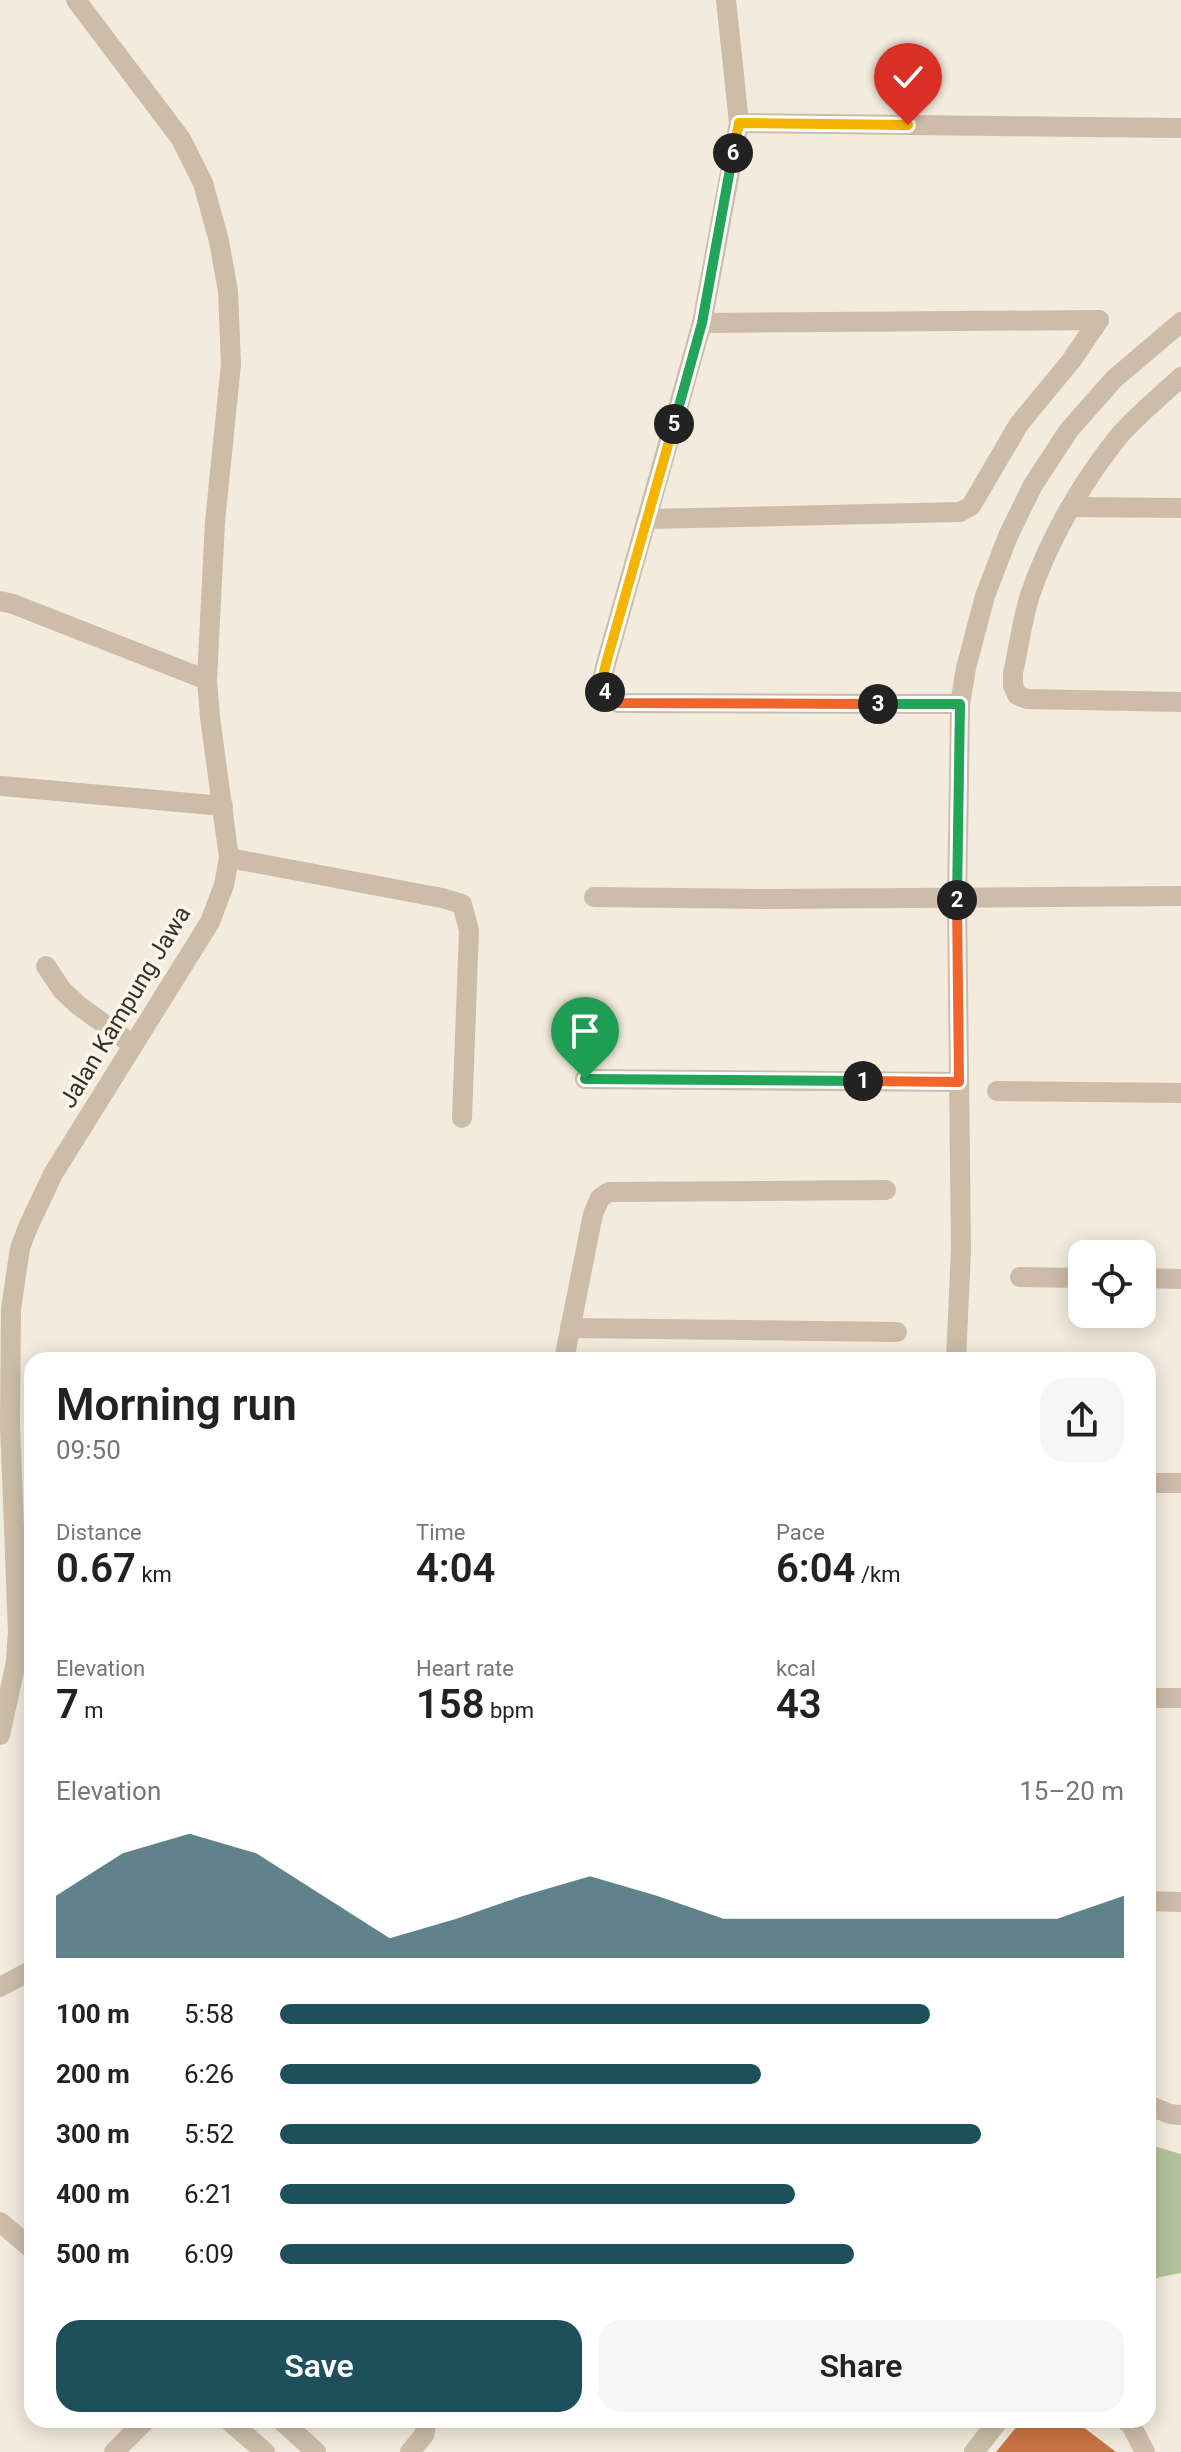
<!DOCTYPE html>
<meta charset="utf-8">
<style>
:root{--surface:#fff;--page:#f6f6f6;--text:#222;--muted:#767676;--accent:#1d505b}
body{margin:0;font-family:Roboto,sans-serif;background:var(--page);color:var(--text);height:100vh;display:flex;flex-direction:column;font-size:30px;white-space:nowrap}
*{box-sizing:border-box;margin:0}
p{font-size:26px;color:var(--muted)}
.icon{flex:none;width:44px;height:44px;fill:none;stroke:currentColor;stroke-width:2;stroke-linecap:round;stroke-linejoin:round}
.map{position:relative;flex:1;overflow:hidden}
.details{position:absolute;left:24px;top:1352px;width:1132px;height:1076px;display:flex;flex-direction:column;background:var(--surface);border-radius:24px;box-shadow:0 4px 20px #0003}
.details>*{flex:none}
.buttons{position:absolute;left:1068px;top:1240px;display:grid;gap:16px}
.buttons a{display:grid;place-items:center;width:88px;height:88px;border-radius:16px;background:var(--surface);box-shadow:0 4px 20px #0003;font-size:40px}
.pin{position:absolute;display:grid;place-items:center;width:68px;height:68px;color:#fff;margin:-82px -34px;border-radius:50% 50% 50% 0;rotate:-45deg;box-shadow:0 0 8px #0007}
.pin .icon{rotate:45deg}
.km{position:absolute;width:40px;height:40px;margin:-20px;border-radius:50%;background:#222;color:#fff;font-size:22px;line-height:40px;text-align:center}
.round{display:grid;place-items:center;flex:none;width:84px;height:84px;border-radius:24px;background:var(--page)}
.overview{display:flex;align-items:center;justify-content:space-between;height:136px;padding:0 32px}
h1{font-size:44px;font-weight:600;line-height:60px}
.metrics{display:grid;grid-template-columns:repeat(3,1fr);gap:12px;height:136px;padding:8px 32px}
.metrics div{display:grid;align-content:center}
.metrics b{font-size:40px;font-weight:600}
.metrics small{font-size:22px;font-weight:400}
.metrics p{font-size:22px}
.chart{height:224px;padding:16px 32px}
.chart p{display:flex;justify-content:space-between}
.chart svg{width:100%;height:144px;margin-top:8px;fill:var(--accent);opacity:.7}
.action{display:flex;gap:16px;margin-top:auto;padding:16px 32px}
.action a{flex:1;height:92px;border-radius:24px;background:var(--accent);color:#fff;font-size:32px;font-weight:600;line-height:92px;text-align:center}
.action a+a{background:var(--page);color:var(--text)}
ul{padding:0 32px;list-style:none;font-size:26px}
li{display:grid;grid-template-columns:128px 96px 1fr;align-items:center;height:60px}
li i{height:20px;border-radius:10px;background:var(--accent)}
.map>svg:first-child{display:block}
.green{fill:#b2c39c}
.building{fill:#c97445}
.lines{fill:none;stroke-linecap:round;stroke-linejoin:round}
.minor{stroke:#ccbca8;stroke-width:20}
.split-1-casing{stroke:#fff;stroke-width:16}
.split-2-casing{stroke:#fff;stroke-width:16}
.split-3-casing{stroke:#fff;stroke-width:16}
.split-4-casing{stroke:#fff;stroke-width:16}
.split-5-casing{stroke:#fff;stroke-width:16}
.split-6-casing{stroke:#fff;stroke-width:16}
.split-7-casing{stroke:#fff;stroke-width:16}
.split-1{stroke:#22a559;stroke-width:10}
.split-2{stroke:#f0652b;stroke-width:10}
.split-3{stroke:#22a559;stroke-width:10}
.split-4{stroke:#f0652b;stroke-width:10}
.split-5{stroke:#f5b400;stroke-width:10}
.split-6{stroke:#22a559;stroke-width:10}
.split-7{stroke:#f5b400;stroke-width:10}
.labels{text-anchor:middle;stroke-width:7;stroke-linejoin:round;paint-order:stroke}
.street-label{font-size:24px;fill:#382f29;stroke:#faf5ea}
</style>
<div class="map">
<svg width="1181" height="2452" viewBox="0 0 1181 2452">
<rect width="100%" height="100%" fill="#f3ebdd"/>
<path class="green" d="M1148,2141l5,5 28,8v119l-21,4 -12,5z"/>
<path class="building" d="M1022,2420h52l42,32h-120z"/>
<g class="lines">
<g class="minor">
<path d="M726,0l13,123 -37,200 -95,337c-6,22 -8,28 11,43l342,1"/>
<path d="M739,123l442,5"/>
<path d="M702,323l397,-3"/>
<path d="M1181,377c-20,19 -44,38 -62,59 -37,46 -70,103 -89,159 -8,25 -11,52 -17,78v12l4,10 10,4 154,3"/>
<path d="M1072,507l109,1"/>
<path d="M647,519l313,-7 11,-6 48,-82 52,-63 28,-41"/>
<path d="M0,601l13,3 194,76"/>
<path d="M2,786l221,20"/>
<path d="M229,858l213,40 20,6 7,26 -7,188"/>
<path d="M594,897l172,2 415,-3"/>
<path d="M46,966l16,24 16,15 55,40"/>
<path d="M585,1079l374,3"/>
<path d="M997,1091l184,2"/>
<path d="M1020,1277l62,1"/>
<path d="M1142,1278l39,1"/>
<path d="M570,1328l327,4"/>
<path d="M564,1360l29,-146 7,-16 9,-6 277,-2"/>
<path d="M956,1360l5,-110 -4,-353 2,-114 1,-79 6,-36 19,-72 23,-60 25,-51 36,-55 45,-51 67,-57"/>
<path d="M1148,1483h33"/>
<path d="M1148,1698h33"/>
<path d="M0,1735l16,-73 2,-31 -8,-206 1,-116 9,-61 8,-21 25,-53 157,-252 14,-37 5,-27 -19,-141 -3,-37 8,-158 16,-158 -3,-73 -9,-50 -16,-58 -22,-44 -105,-139"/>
<path d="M1148,1901l33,1"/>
<path d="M0,1987l32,-17"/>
<path d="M1148,2105l22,9 11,1"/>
<path d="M0,2222l32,27"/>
<path d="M228,2420l37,32"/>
<path d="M1125,2420l6,5 14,27"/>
<path d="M282,2421l34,31"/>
<path d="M114,2452l32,-32"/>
<path d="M410,2452l14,-17 3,-15"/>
<path d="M974,2452l25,-32"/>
</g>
</g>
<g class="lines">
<defs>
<path id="split-1" d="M585,1079l278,2"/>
<path id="split-2" d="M863,1081l96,1 -2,-182"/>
<path id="split-3" d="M878,704h82l-3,196"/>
<path id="split-4" d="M605,692l13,11 260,1"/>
<path id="split-5" d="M605,692l-3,-12 5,-20 67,-236"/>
<path id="split-6" d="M674,424l28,-101 31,-170"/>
<path id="split-7" d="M733,153l6,-30 169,2"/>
</defs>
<use href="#split-1" class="split-1-casing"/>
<use href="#split-2" class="split-2-casing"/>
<use href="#split-3" class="split-3-casing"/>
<use href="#split-4" class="split-4-casing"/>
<use href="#split-5" class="split-5-casing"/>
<use href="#split-6" class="split-6-casing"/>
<use href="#split-7" class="split-7-casing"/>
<use href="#split-1" class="split-1"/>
<use href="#split-2" class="split-2"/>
<use href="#split-3" class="split-3"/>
<use href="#split-4" class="split-4"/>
<use href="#split-5" class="split-5"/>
<use href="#split-6" class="split-6"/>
<use href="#split-7" class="split-7"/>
</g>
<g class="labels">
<g class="street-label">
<text transform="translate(125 1007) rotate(-59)" y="8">Jalan Kampung Jawa</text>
</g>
</g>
</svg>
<div class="buttons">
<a><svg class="icon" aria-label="locate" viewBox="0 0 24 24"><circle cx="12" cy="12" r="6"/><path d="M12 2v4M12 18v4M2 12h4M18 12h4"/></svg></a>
</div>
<div class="pin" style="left:585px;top:1079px;background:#1e9e55"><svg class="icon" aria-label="arrive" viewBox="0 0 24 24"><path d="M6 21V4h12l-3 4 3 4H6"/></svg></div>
<div class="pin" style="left:908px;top:125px;background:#d93025"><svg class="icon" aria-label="check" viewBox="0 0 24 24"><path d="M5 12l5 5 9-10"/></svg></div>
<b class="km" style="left:863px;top:1081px">1</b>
<b class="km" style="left:957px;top:900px">2</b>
<b class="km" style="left:878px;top:704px">3</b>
<b class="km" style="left:605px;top:692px">4</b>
<b class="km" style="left:674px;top:424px">5</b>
<b class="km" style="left:733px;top:153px">6</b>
<section class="details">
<div class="overview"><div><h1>Morning run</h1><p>09:50</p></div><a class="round"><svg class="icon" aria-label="share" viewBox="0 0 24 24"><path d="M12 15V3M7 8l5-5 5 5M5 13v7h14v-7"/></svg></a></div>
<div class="metrics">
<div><p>Distance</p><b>0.67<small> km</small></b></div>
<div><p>Time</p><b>4:04</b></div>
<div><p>Pace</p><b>6:04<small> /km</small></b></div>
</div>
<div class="metrics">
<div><p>Elevation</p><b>7<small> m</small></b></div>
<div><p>Heart rate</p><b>158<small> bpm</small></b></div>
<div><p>kcal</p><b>43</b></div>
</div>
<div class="chart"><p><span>Elevation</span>15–20 m</p>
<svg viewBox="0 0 160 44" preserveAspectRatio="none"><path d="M0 44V25L10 12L20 6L30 12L40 25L50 38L60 32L70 25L80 19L90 25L100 32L110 32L120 32L130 32L140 32L150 32L160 25V44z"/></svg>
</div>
<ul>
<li><b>100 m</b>5:58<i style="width:77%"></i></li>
<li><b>200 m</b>6:26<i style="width:57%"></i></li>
<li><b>300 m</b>5:52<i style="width:83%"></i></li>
<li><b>400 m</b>6:21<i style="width:61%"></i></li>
<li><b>500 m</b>6:09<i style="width:68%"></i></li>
</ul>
<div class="action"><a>Save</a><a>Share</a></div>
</section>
</div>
